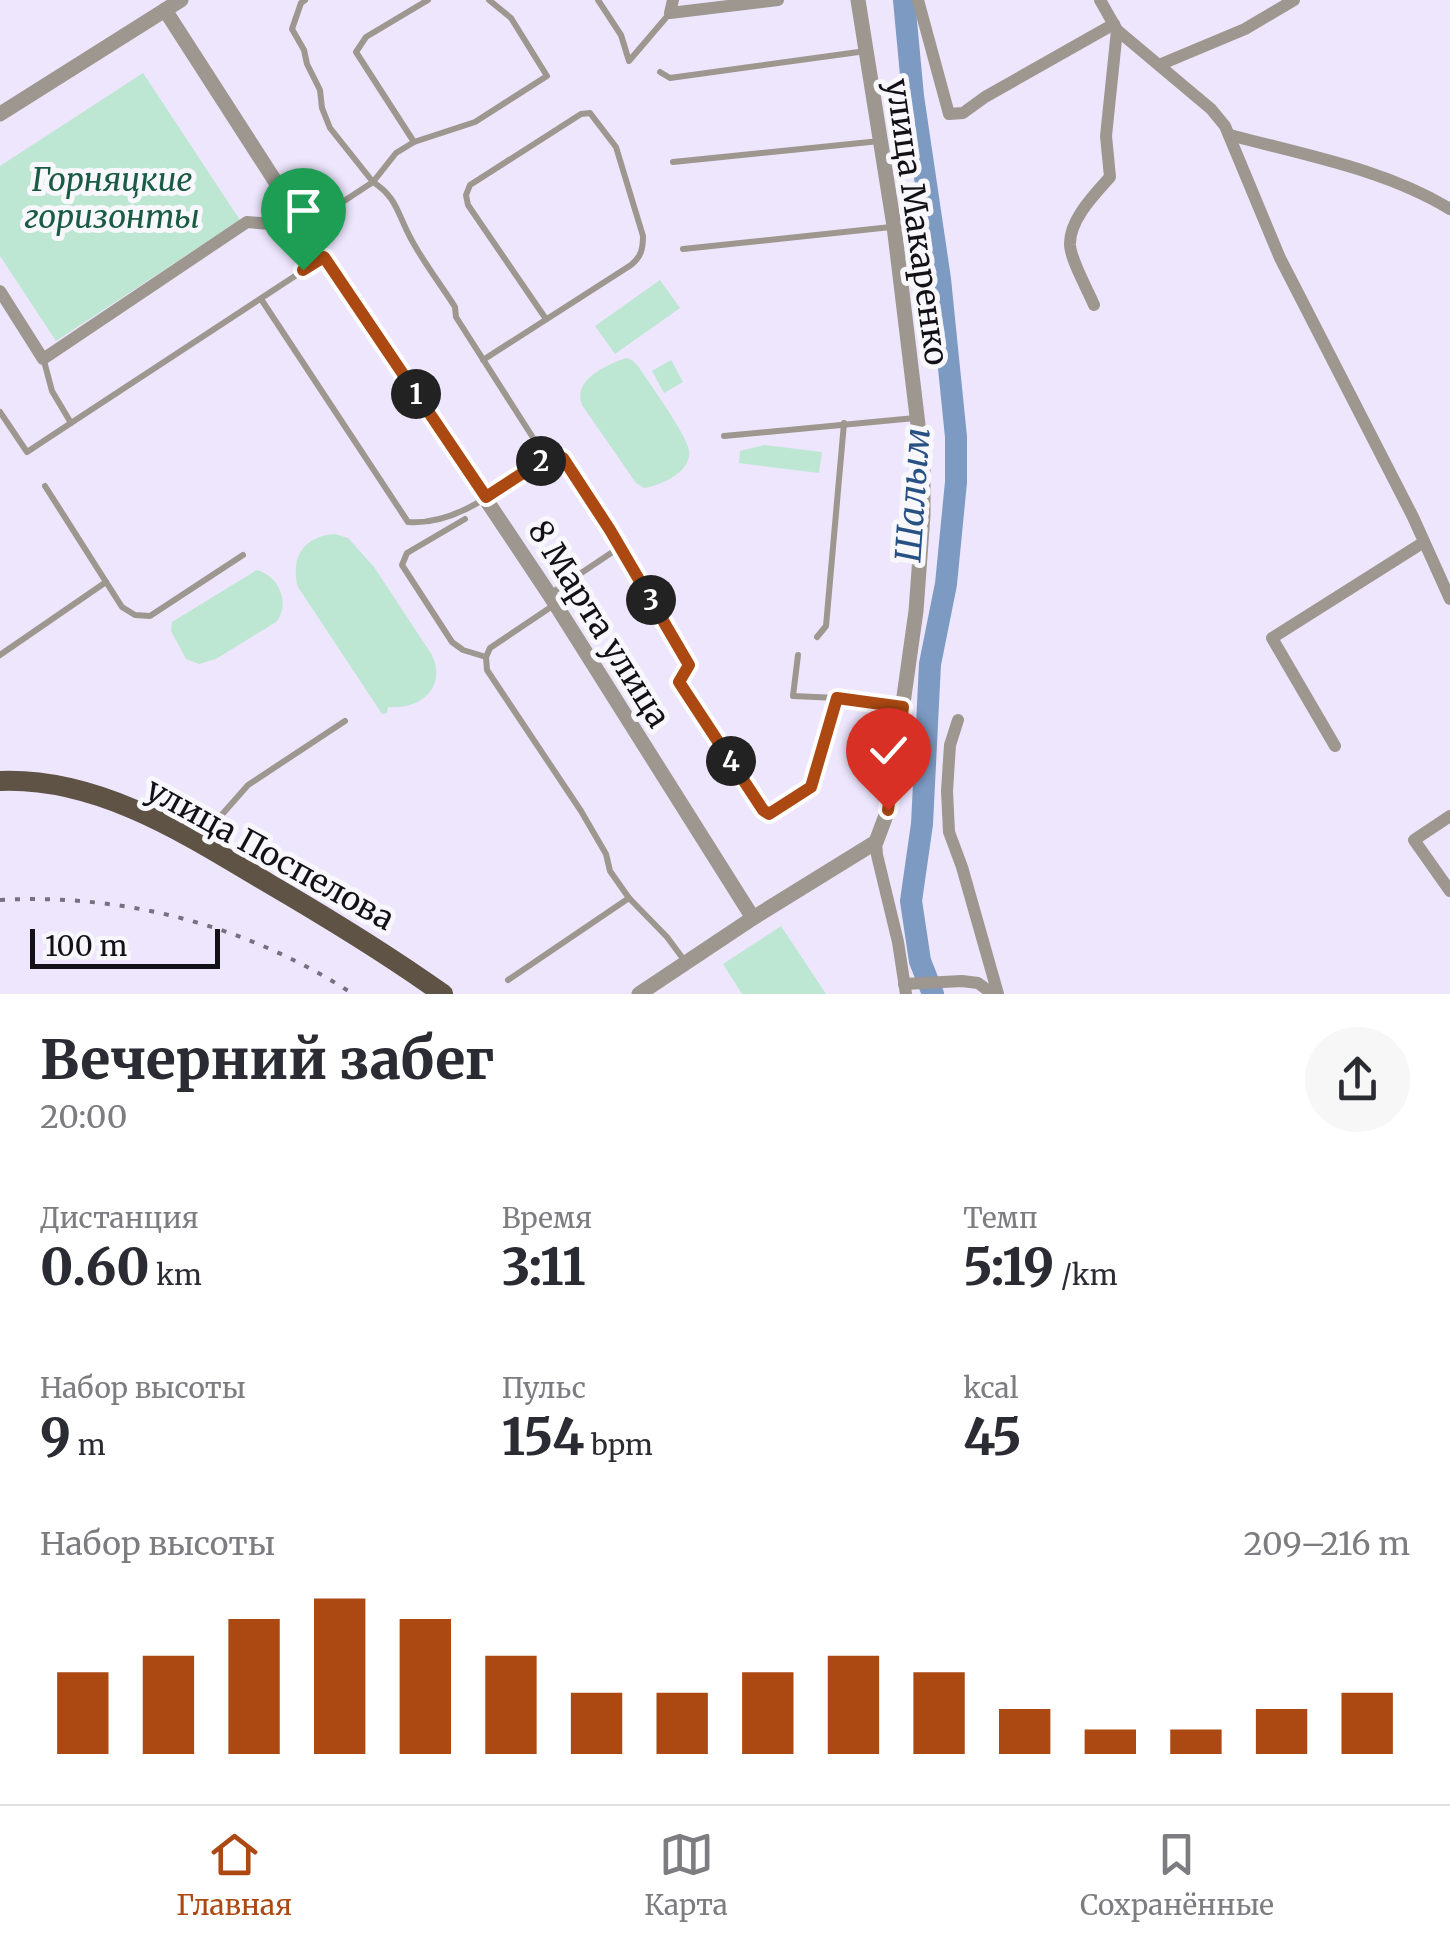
<!DOCTYPE html>
<html lang="ru">
<meta charset="utf-8">
<style>
:root{--surface:#fff;--page:#f7f7f7;--text:#2b2b33;--muted:#7c7c81;--line:#e1e1e2;--accent:#ac4912}
body{margin:0;font-family:Merriweather,serif;background:var(--page);color:var(--text);height:100vh;display:flex;flex-direction:column;font-size:38px;white-space:nowrap}
*{box-sizing:border-box;margin:0}
p{font-size:32px;color:var(--muted)}
.icon{flex:none;width:55px;height:55px;fill:none;stroke:currentColor;stroke-width:2;stroke-linecap:round;stroke-linejoin:round}
.map{position:relative;height:994px;overflow:hidden}
.side{display:flex;flex-direction:column;background:var(--surface);flex:1}
.side>*{flex:none}
.scale{position:absolute;left:30px;bottom:25px;width:190px;box-sizing:border-box;padding-left:10px;border:5px solid #131018;border-top:0;font-size:28px;line-height:35px;white-space:nowrap;color:#131018;-webkit-text-stroke:8px #f8f7fb;paint-order:stroke}
.pin{position:absolute;display:grid;place-items:center;width:85px;height:85px;color:#fff;margin:-102px -42px;border-radius:50% 50% 50% 0;rotate:-45deg;box-shadow:0 0 10px #0007}
.pin .icon{rotate:45deg}
.km{position:absolute;width:50px;height:50px;margin:-25px;border-radius:50%;background:#222;color:#fff;font-size:28px;line-height:50px;text-align:center}
.round{display:grid;place-items:center;flex:none;width:105px;height:105px;border-radius:52px;background:var(--page)}
.head{display:flex;align-items:center;justify-content:space-between;height:170px;padding:0 40px}
h1{font-size:55px;font-weight:800;line-height:75px}
.stats{display:grid;grid-template-columns:repeat(3,1fr);gap:15px;height:170px;padding:10px 40px}
.stats div{display:grid;align-content:center}
.stats b{font-size:50px;font-weight:800}
.stats small{font-size:28px;font-weight:400}
.stats p{font-size:28px}
.chart{height:280px;padding:20px 40px}
.chart p{display:flex;justify-content:space-between}
.chart svg{width:100%;height:180px;margin-top:10px;stroke:var(--accent);stroke-width:6}
.tab-bar{display:flex;justify-content:space-around;align-items:center;height:140px;border-top:2px solid var(--line);background:var(--surface);font-size:28px;color:var(--muted)}
.tab-bar a{display:grid;justify-items:center;gap:5px}
.tab-bar .current{color:var(--accent)}
.map>svg:first-child{display:block}
.green{fill:#bee7d3}
.lines{fill:none;stroke-linecap:round;stroke-linejoin:round}
.river{stroke:#7c9ac2;stroke-width:22}
.service{stroke:#9d978f;stroke-width:6}
.minor{stroke:#9d978f;stroke-width:12}
.tertiary{stroke:#9d978f;stroke-width:15}
.primary{stroke:#5e5345;stroke-width:20}
.rail{stroke:#767180;stroke-width:4;stroke-dasharray:5 10;stroke-linecap:butt}
.route-casing{stroke:#fff;stroke-width:20}
.route{stroke:#ac4912;stroke-width:12}
.labels{text-anchor:middle;stroke-width:10;stroke-linejoin:round;paint-order:stroke}
.park-label{font-size:32px;font-style:italic;fill:#195c43;stroke:#f8f7fb}
.street-label{font-size:32px;fill:#131018;stroke:#f8f7fb}
.water-label{font-size:35px;font-style:italic;fill:#275083;stroke:#f8f7fb}
</style>
<div class="map">
<svg width="1450" height="994" viewBox="0 0 1450 994">
<rect width="100%" height="100%" fill="#ede6fd"/>
<g class="green">
<path d="M143,73l97,147 -184,121 -56,-85v-90z"/>
<path d="M660,280l20,28 -65,46 -20,-28z"/>
<path d="M626,358l6,2 6,6c10,15 50,71 51,84 3,22 -27,35 -45,38l-8,-5 -54,-78c-10,-25 24,-40 44,-47z"/>
<path d="M671,360l12,22 -19,11 -12,-22z"/>
<path d="M764,445l58,7 -3,21 -80,-10 1,-12z"/>
<path d="M335,534l13,4 26,29 58,88c15,33 -12,55 -44,52l-1,6 -5,1 -84,-127c-8,-30 6,-51 37,-53z"/>
<path d="M257,570c22,6 34,34 19,52l-60,37 -17,5 -13,-5 -15,-28 1,-9z"/>
<path d="M781,926l45,68h-84l-19,-30z"/>
</g>
<g class="lines">
<path class="river" d="M904,0l9,96 27,183 16,158v45l-10,102 -16,80 -8,160 -11,77 9,60 13,33"/>
<g class="service">
<path d="M305,0l-4,3 -9,26 12,21 3,14 13,26 2,18 8,20 43,54 -67,44"/>
<path d="M598,0l23,35 8,26 41,-48"/>
<path d="M660,72l10,6 196,-27"/>
<path d="M414,142l-58,-90 10,-15 62,-37"/>
<path d="M673,162l207,-21"/>
<path d="M683,249l208,-22"/>
<path d="M261,299l147,223c51,4 97,-38 138,-64l-90,-141 -1,-10c-15,-24 -35,-49 -47,-74 -11,-22 -13,-37 -35,-51l23,-29 18,-11 61,-20 72,-46 -36,-58 -22,-18"/>
<path d="M483,360l148,-95c10,-8 12,-16 12,-29l-27,-89 -26,-34 -9,1 -111,71 -4,10 2,10 78,114"/>
<path d="M0,412l27,40 44,-29 -19,-32 -8,-30"/>
<path d="M71,423l253,-166"/>
<path d="M724,436l191,-18"/>
<path d="M546,458h17l57,89"/>
<path d="M45,486l77,121 13,8 15,1 93,-61"/>
<path d="M465,519l-58,34 -5,12 50,77 11,8 23,7"/>
<path d="M550,594l70,-47 69,118 -10,17 84,127 6,5 42,-27 26,-89"/>
<path d="M554,605l-64,43 -4,9 1,13 94,141 25,43 4,17 19,27 38,39 17,23"/>
<path d="M817,637l9,-11 18,-203"/>
<path d="M0,655l106,-73"/>
<path d="M798,655l-5,41 44,2 65,9"/>
<path d="M205,844l13,-25 30,-34 97,-64"/>
<path d="M508,980l121,-82"/>
</g>
<g class="minor">
<path d="M673,0l-3,13 108,-13"/>
<path d="M918,0l31,114 14,-1 22,-16 129,-73"/>
<path d="M1100,0l17,30 94,79 14,17 55,132 133,259 37,82"/>
<path d="M1159,65l86,-36 49,-29"/>
<path d="M1230,135c74,20 154,34 220,74"/>
<path d="M0,291l43,68 204,-137 58,5"/>
<path d="M1094,305c-6,-15 -23,-44 -24,-60 -1,-25 24,-50 40,-68l-4,-41 11,-106"/>
<path d="M958,720l-8,25 -3,46 2,41 13,35 36,127"/>
<path d="M1335,746l-63,-108 152,-96"/>
<path d="M1450,816l-36,24 36,51"/>
<path d="M876,842l1,13 21,87 8,52"/>
<path d="M904,984l58,-3 16,2 15,11"/>
</g>
<g class="tertiary">
<path d="M165,10l159,247 225,337 204,324"/>
<path d="M0,114l181,-114"/>
<path d="M639,994l114,-76 123,-76 12,-32 28,-199 7,-96v-49l-29,-240 -36,-226"/>
</g>
<path class="primary" d="M0,781c98,-4 186,53 268,102 60,35 119,71 175,111"/>
<path class="rail" d="M0,900c124,-7 249,26 353,94"/>
</g>
<g class="lines">
<defs>
<path id="route" d="M303,270l21,-13 162,240 60,-39h17l47,72 79,135 -10,17 84,128 6,4 42,-27 26,-89 66,9 -15,103"/>
</defs>
<use href="#route" class="route-casing"/>
<use href="#route" class="route"/>
</g>
<g class="labels">
<g class="park-label">
<text x="112" y="191">Горняцкие<tspan x="112" dy="37">горизонты</tspan></text>
</g>
<g class="street-label">
<text transform="translate(917 222) rotate(82)" y="11">улица Макаренко</text>
<text transform="translate(599 624) rotate(58)" y="11">8 Марта улица</text>
<text transform="translate(270 854) rotate(29)" y="11">улица Поспелова</text>
</g>
<g class="water-label">
<text transform="translate(913 495) rotate(-86)" y="12">Шалым</text>
</g>
</g>
</svg>
<div class="scale">100 m</div>
<div class="pin" style="left:303px;top:270px;background:#1e9e55"><svg class="icon" aria-label="arrive" viewBox="0 0 24 24"><path d="M6 21V4h12l-3 4 3 4H6"/></svg></div>
<div class="pin" style="left:888px;top:810px;background:#d93025"><svg class="icon" aria-label="check" viewBox="0 0 24 24"><path d="M5 12l5 5 9-10"/></svg></div>
<b class="km" style="left:416px;top:394px">1</b>
<b class="km" style="left:541px;top:461px">2</b>
<b class="km" style="left:651px;top:600px">3</b>
<b class="km" style="left:731px;top:761px">4</b>
</div>
<section class="side">
<div class="head"><div><h1>Вечерний забег</h1><p>20:00</p></div><a class="round"><svg class="icon" aria-label="share" viewBox="0 0 24 24"><path d="M12 15V3M7 8l5-5 5 5M5 13v7h14v-7"/></svg></a></div>
<div class="stats">
<div><p>Дистанция</p><b>0.60<small> km</small></b></div>
<div><p>Время</p><b>3:11</b></div>
<div><p>Темп</p><b>5:19<small> /km</small></b></div>
</div>
<div class="stats">
<div><p>Набор высоты</p><b>9<small> m</small></b></div>
<div><p>Пульс</p><b>154<small> bpm</small></b></div>
<div><p>kcal</p><b>45</b></div>
</div>
<div class="chart"><p><span>Набор высоты</span>209–216 m</p>
<svg viewBox="0 0 160 44" preserveAspectRatio="none"><path d="M5 44V24M15 44V20M25 44V11M35 44V6M45 44V11M55 44V20M65 44V29M75 44V29M85 44V24M95 44V20M105 44V24M115 44V33M125 44V38M135 44V38M145 44V33M155 44V29"/></svg>
</div>
</section>
<nav class="tab-bar">
<a class="current"><svg class="icon" aria-label="home" viewBox="0 0 24 24"><path d="M3 11l9-7 9 7M6 9v11h12V9"/></svg>Главная</a>
<a><svg class="icon" aria-label="map" viewBox="0 0 24 24"><path d="M3 6l6-2 6 2 6-2v14l-6 2-6-2-6 2zM9 4v14M15 6v14"/></svg>Карта</a>
<a><svg class="icon" aria-label="saved" viewBox="0 0 24 24"><path d="M7 4h10v16l-5-4-5 4z"/></svg>Сохранённые</a>
</nav>
